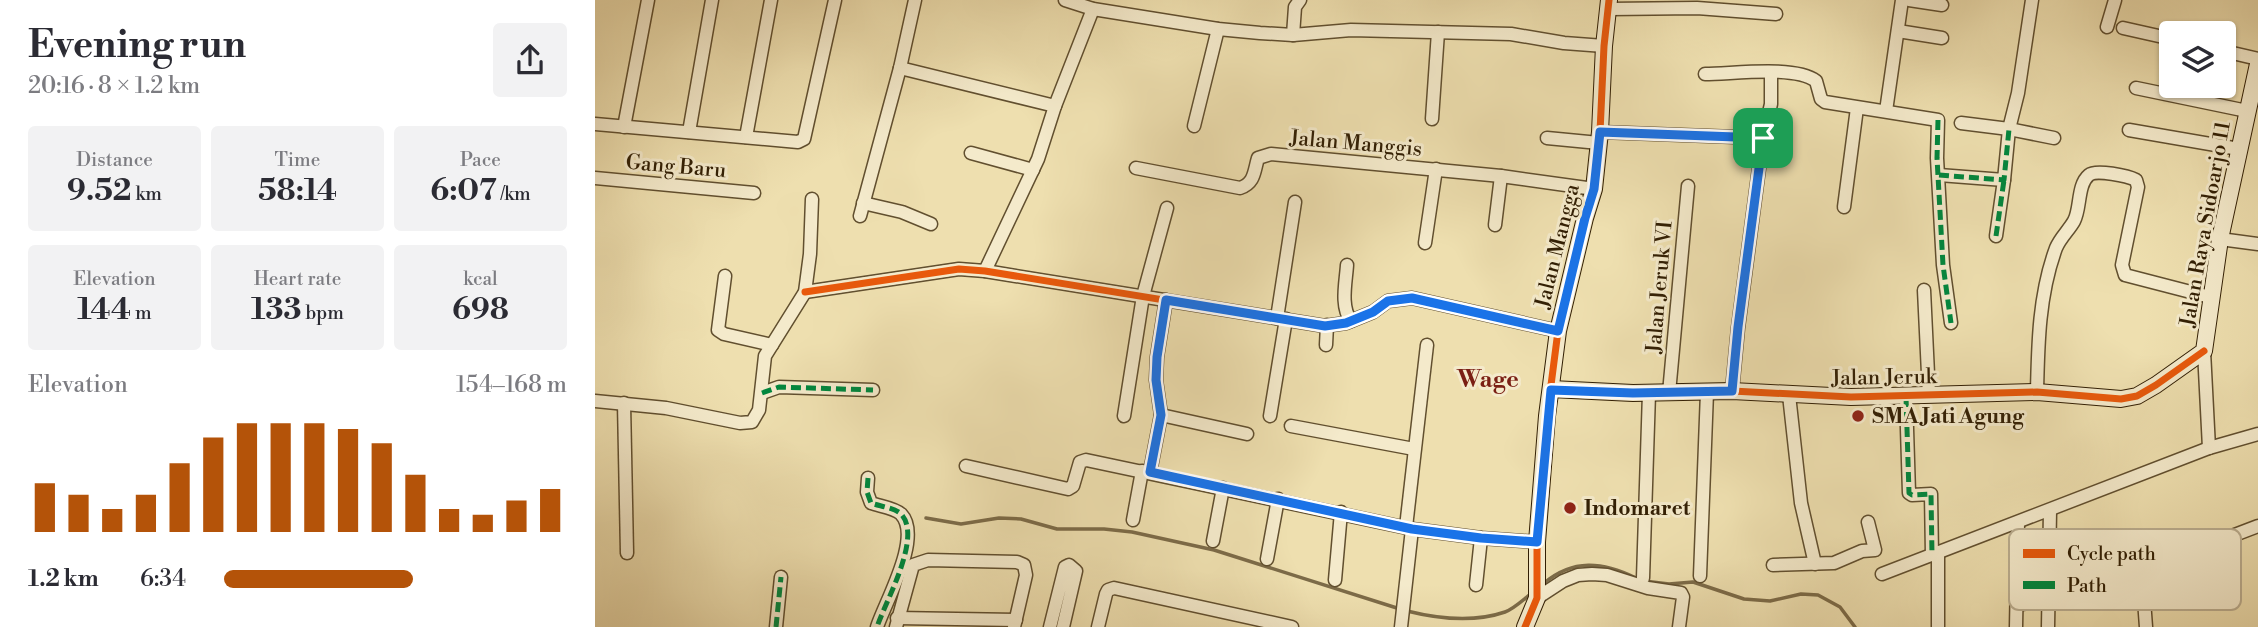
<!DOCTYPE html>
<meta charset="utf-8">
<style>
:root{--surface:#fff;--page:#f2f2f3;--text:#2b2b33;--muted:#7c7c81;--accent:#b45309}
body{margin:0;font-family:"Libre Bodoni",serif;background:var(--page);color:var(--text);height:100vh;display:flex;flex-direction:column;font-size:26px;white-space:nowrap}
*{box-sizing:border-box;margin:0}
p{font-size:23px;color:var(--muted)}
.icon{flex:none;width:38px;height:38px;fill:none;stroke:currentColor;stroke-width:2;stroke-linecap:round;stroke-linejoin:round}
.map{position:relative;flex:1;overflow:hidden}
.panel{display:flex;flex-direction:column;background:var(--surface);width:595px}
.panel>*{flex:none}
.fabs{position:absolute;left:1564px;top:21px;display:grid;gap:14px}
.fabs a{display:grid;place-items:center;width:77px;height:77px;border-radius:7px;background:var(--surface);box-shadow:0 2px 5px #0004;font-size:35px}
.pin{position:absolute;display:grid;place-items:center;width:60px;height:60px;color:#fff;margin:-30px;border-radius:14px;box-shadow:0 4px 10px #0006}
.round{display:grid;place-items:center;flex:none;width:74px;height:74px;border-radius:7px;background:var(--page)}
.summary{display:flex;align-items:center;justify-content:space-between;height:119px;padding:0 28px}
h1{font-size:38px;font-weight:700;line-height:52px}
.stats{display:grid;grid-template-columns:repeat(3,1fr);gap:10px;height:119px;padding:7px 28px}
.stats div{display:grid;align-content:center;border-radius:7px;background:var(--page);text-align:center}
.stats b{font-size:30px;font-weight:700}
.stats small{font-size:19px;font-weight:400}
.stats p{font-size:19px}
.chart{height:196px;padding:14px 28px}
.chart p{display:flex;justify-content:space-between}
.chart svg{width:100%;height:126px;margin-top:7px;stroke:var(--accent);stroke-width:6}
ul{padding:0 28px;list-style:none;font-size:23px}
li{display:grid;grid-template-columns:112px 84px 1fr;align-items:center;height:52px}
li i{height:18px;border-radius:9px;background:var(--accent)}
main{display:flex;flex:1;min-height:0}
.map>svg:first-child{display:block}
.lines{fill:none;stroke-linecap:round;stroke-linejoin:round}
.stream{stroke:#7c6b48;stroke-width:3.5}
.street-casing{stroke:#614f2f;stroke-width:15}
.secondary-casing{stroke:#321f04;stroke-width:18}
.street{stroke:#f4eacb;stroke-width:12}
.secondary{stroke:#f4eacb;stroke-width:16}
.quiet{stroke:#00873e;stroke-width:5;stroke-dasharray:10 5;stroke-linecap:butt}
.cycleway-casing{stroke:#f4eacb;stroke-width:11}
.cycleway{stroke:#e8590c;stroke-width:7}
.route-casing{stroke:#fff;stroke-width:14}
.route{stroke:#1a73e8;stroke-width:9}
.poi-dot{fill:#8f2418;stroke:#f4eacb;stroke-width:2.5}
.labels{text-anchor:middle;stroke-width:6;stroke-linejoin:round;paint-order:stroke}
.street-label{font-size:21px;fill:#321f04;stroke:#f4eacb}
.poi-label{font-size:21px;font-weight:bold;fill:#321f04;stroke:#f4eacb;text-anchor:start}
.quarter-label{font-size:24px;font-weight:bold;fill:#7a1f14;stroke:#f4eacb}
.key{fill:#f4eacb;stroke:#baad8f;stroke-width:2}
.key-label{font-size:19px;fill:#321f04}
</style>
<main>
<section class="panel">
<div class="summary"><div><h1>Evening run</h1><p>20:16 · 8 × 1.2 km</p></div><a class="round"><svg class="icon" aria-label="share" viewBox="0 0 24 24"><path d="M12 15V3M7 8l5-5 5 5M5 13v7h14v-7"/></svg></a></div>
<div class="stats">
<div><p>Distance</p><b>9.52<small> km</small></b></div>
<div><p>Time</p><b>58:14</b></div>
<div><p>Pace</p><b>6:07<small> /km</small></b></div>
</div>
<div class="stats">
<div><p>Elevation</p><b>144<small> m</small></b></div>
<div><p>Heart rate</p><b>133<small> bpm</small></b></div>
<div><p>kcal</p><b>698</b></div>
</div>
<div class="chart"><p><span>Elevation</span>154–168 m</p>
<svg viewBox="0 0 160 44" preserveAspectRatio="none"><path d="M5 44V27M15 44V31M25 44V36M35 44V31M45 44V20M55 44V11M65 44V6M75 44V6M85 44V6M95 44V8M105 44V13M115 44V24M125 44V36M135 44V38M145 44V33M155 44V29"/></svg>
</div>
<ul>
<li><b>1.2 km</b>6:34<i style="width:55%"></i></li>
</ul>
</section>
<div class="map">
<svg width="1663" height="627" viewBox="0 0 1663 627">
<rect width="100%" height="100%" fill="#eedfaf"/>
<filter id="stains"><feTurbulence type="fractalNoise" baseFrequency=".00286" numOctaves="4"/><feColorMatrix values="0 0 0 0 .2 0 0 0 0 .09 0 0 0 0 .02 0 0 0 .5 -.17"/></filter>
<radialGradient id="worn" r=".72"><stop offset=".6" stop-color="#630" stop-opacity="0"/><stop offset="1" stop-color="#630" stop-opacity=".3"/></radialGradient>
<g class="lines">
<g class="stream">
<path d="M331,518l35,6 38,-6 22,1 36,10h47l28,3 82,18 186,59"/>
<path d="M1049,581l25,3 24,-2 51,17 26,2 31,-7 17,1 22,12 15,20"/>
<path d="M948,584c30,-26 60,-22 93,-6"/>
<path d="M812,611c32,8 66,12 98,1 9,-3 19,-13 27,-19"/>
</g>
<defs>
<g id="street">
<path d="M470,0l28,9 125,20 42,4 33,2 58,-5 160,4 53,9 40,3"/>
<path d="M1314,0l33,5"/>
<path d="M1014,9l88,-1 79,6"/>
<path d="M1512,27l8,-27"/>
<path d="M1528,28l49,11"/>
<path d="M1303,31l44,7"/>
<path d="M698,35l2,-28 5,-7"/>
<path d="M1629,51l34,8"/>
<path d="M305,68l155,38 38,-97"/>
<path d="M1110,74c28,0 90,-9 111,7l5,18 4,3 113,18 -1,38 6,107 8,58"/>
<path d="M1541,88l111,23"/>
<path d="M1291,111l16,-111"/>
<path d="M837,119l6,-87"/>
<path d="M1366,123l48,6 45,9"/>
<path d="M0,124l203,18 6,-3 31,-139"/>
<path d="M599,126l24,-97"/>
<path d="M29,127l24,-127"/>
<path d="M1534,130l110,19"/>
<path d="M94,132l23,-132"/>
<path d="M1005,132l163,6"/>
<path d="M151,137l25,-137"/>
<path d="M952,138l52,5"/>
<path d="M376,153l62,17"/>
<path d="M541,168l104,20c15,-5 14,-17 18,-30l13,-4 230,22 93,13"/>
<path d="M1344,175l65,5 5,-51 9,-36 14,-93"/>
<path d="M0,178l159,15"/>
<path d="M268,203l39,9 29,12"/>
<path d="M1249,207l13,-99"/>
<path d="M265,216l40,-148 15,-68"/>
<path d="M900,225l6,-49"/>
<path d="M1401,236l8,-56"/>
<path d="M1625,239l38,5"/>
<path d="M830,243l11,-74"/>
<path d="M752,265c-1,17 -7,41 4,56"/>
<path d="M390,271l53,-112 17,-53"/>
<path d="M130,276l-7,54 6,4 48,11"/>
<path d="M1329,290l5,105"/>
<path d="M210,292l154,-23 26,2 340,55 21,-3 27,-11 15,-11 24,-3 146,33"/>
<path d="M682,318l18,-116"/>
<path d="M731,345l1,-20"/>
<path d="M1609,351l5,97"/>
<path d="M1137,391l6,-63 25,-190 8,-34v-31"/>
<path d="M1442,392c1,-49 2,-98 19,-144 4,-10 13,-18 18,-27 7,-13 3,-36 15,-46 7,-6 39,1 47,5l2,7 -16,78 3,10 85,22"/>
<path d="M167,393l17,-6 94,3"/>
<path d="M1074,393l19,-207"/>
<path d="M1194,395l12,108 14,61"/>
<path d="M1311,397l3,96 3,2 19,-1 1,61"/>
<path d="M0,401l71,7 74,15 12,-1 7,-12 6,-54 40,-64 5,-38 2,-55"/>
<path d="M29,403l3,150"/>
<path d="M566,415l86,19"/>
<path d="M529,416l19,-120 24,-88"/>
<path d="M675,416l16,-97"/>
<path d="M696,426l123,23"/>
<path d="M371,466l102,23 5,-3 7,-24 6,-2 326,69 69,9 56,4"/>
<path d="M555,472l11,-57 -5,-35 1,-23 9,-57"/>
<path d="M273,478l-1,14 4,11c8,3 24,5 30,11 22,23 -16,88 -24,113"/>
<path d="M538,520l9,-49"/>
<path d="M811,527l21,-182"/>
<path d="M618,541l10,-53"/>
<path d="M672,559l11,-60"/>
<path d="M1178,565l61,-2 28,-12 13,-1 -7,-28"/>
<path d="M1551,568l-2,32 2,27"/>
<path d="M1287,574l327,-126 49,-14"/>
<path d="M1105,576l7,-184"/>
<path d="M1048,578l6,-185"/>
<path d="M740,580l6,-68"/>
<path d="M881,585l5,-47"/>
<path d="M942,598l26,-17 15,-6 14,-1 15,1 41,13 33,5 2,4 -4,30"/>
<path d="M1422,605c83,-16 162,-49 241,-79"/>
<path d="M302,618l119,2"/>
<path d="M181,627l5,-50"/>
<path d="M301,627l17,-62 15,-5 89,2 7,3 2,10 -12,52"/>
<path d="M455,627l15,-60 4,-2 7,6 -13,56"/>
<path d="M503,627l8,-33 2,-4 6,-2 178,39"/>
<path d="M806,627l11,-98"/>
<path d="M1343,627v-75"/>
<path d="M1421,627l2,-104"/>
<path d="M1453,627l2,-116"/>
</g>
<g id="secondary">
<path d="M956,389l82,4 99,-2 119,6 186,-5 84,7 16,-3 19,-11 48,-34 16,-112 38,-175"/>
<path d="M930,627l12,-29v-56l10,-126 11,-85 27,-113 9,-29 6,-57 4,-86 5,-46"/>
</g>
</defs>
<use href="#street" class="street-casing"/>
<use href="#secondary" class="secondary-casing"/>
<use href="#street" class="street"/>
<use href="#secondary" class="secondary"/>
<g class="quiet">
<path d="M1343,120l-1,38 6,107 8,58"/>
<path d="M1344,175l65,5 5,-51"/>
<path d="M1401,236l8,-56"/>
<path d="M167,393l17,-6 94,3"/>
<path d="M1311,397l3,96 3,2 19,-1 1,61"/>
<path d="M273,478l-1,14 4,11c8,3 24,5 30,11 22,23 -16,88 -24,113"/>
<path d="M181,627l5,-50"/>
</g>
<defs>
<g id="cycleway">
<path d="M210,292l154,-23 26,2 340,55 21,-3 27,-11 15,-11 24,-3 146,33"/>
<path d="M956,389l82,4 99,-2 119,6 186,-5 84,7 16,-3 19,-11 48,-34"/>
<path d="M930,627l12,-29v-56l10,-126 11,-85 27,-113 9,-29 6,-57 4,-86 5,-46"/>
</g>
</defs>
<use href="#cycleway" class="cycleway-casing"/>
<use href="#cycleway" class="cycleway"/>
</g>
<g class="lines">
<defs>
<path id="route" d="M1005,132l163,6 -25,189 -6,64 -99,2 -82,-3 -14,152 -56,-4 -69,-9 -262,-57 11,-57 -5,-35 1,-23 9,-57 159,26 21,-3 27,-11 15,-11 24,-3 146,33 27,-113 9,-29z"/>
</defs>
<use href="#route" class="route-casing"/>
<use href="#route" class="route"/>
</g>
<g class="poi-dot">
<circle cx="1263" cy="416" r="7"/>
<circle cx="975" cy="508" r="7"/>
</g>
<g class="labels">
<g class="street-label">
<text transform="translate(761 143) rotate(5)" y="7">Jalan Manggis</text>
<text transform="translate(81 166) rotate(5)" y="7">Gang Baru</text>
<text transform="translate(1610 224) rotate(-80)" y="7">Jalan Raya Sidoarjo 11</text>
<text transform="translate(962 246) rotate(-76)" y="7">Jalan Mangga</text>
<text transform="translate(1064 287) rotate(-85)" y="7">Jalan Jeruk VI</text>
<text transform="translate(1289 377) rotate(-1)" y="7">Jalan Jeruk</text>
</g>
<g class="poi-label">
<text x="1277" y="423">SMA Jati Agung</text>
<text x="989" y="515">Indomaret</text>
</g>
<g class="quarter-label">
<text x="893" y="387">Wage</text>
</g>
</g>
<rect x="1414" y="529" width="232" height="81" rx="10" class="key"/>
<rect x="1428" y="549" width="32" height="9" fill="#e8590c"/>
<rect x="1428" y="581" width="32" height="8" fill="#00873e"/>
<g class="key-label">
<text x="1472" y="560">Cycle path</text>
<text x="1472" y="592">Path</text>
</g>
<rect width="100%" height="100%" filter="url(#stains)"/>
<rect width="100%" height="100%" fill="url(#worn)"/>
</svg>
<div class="fabs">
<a><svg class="icon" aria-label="layers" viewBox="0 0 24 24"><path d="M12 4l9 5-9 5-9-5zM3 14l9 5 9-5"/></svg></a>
</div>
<div class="pin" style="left:1168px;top:138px;background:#1e9e55"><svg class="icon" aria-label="arrive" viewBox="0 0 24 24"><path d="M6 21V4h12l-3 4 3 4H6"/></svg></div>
</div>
</main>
